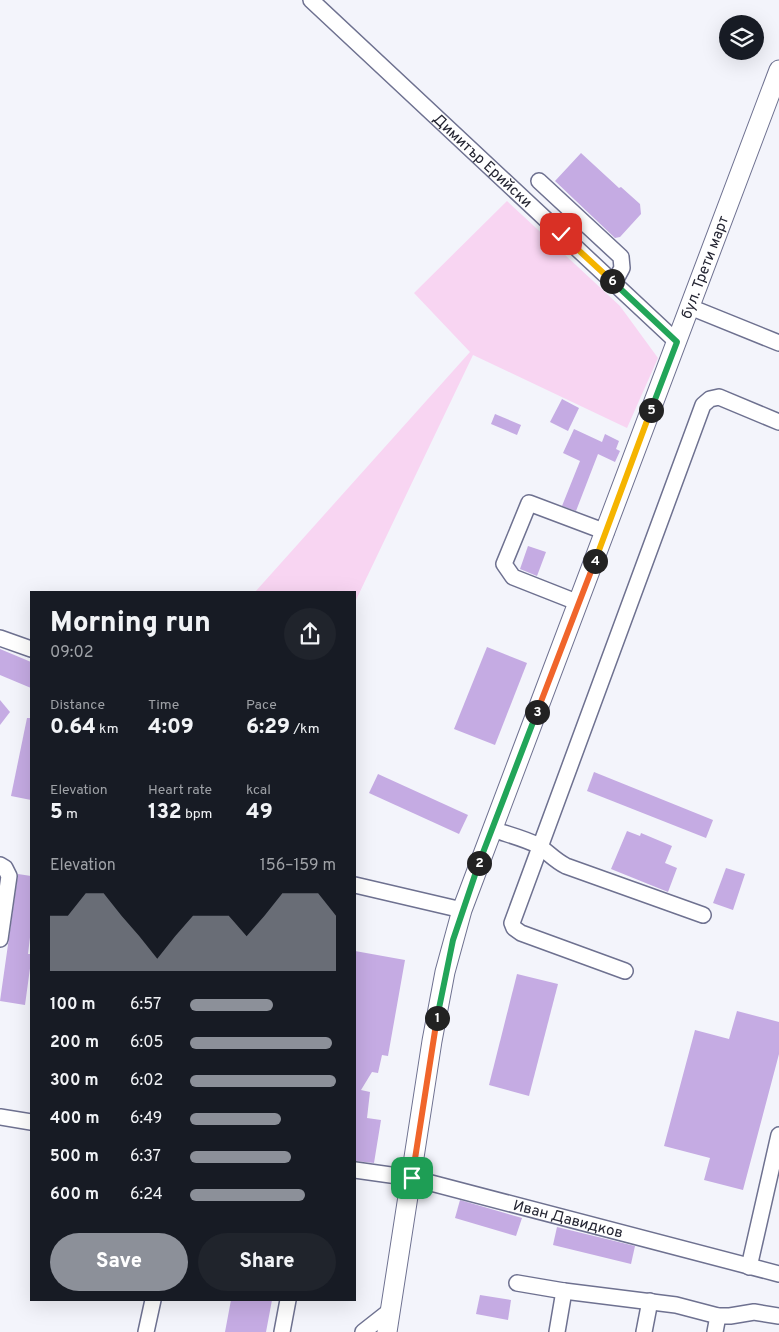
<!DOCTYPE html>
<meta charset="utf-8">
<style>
:root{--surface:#171b24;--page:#20242c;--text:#f1f3f6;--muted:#9ea1a6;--accent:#8c9099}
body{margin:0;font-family:Overpass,sans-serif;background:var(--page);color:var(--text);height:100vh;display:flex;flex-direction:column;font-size:19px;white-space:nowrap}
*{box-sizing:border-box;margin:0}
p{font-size:16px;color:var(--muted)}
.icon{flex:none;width:28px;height:28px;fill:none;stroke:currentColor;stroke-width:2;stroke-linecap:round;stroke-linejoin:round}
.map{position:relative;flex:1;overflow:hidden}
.sheet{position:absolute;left:30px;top:591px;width:326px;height:710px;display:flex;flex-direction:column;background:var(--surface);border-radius:0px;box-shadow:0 5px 20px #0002}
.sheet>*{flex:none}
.fabs{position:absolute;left:719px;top:15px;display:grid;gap:10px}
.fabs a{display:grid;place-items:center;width:45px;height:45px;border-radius:50%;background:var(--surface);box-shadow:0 5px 20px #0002;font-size:25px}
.pin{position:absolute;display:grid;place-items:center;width:42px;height:42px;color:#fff;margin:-21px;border-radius:10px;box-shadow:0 2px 8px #0006}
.km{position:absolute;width:25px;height:25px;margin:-12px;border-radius:50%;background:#222;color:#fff;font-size:14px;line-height:25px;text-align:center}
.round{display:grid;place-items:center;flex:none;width:52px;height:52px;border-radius:26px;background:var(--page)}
.summary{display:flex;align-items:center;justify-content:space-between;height:85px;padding:0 20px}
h1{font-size:28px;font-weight:800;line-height:38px}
.stats{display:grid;grid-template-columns:repeat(3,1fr);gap:8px;height:85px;padding:5px 20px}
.stats div{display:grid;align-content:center}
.stats b{font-size:21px;font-weight:800}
.stats small{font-size:14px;font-weight:400}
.stats p{font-size:14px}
.chart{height:140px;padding:10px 20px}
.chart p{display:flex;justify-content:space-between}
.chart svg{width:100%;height:90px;margin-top:5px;fill:var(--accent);opacity:.7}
.action{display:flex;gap:10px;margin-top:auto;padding:10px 20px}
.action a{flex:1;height:58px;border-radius:30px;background:var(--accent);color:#fff;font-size:20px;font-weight:800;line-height:58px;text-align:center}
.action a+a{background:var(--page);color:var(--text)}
ul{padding:0 20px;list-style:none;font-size:16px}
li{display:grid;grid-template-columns:80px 60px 1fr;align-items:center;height:38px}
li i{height:12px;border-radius:6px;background:var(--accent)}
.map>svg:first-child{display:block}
.green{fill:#f8d5f2}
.building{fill:#c5abe3}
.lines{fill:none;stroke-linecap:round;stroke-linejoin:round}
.minor-casing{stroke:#6e7190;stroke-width:18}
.major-casing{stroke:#6e7190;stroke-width:21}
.minor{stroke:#fff;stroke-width:15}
.major{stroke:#fff;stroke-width:19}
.split-1-casing{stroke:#fff;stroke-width:10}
.split-2-casing{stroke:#fff;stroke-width:10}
.split-3-casing{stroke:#fff;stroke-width:10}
.split-4-casing{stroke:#fff;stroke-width:10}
.split-5-casing{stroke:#fff;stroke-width:10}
.split-6-casing{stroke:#fff;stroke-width:10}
.split-7-casing{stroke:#fff;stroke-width:10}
.split-1{stroke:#f0652b;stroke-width:6}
.split-2{stroke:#22a559;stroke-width:6}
.split-3{stroke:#22a559;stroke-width:6}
.split-4{stroke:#f0652b;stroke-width:6}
.split-5{stroke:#f5b400;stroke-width:6}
.split-6{stroke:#22a559;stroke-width:6}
.split-7{stroke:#f5b400;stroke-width:6}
.labels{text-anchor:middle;stroke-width:4;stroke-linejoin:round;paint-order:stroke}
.street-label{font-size:15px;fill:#242532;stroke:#f3f4fb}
</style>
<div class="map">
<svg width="779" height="1332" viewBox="0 0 779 1332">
<rect width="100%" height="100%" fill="#f3f4fb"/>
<path class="green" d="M507,201l113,105 38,52 -31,70 -154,-73 -118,247v-10h-100l215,-240 -56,-59z"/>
<g class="building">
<path d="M581,153l38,35 2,-1 19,17 1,10 -21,23 -5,1 -60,-57z"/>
<path d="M562,399l17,9 -11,23 -18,-9z"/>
<path d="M495,414l26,11 -4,10 -26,-11z"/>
<path d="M574,429l28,13 3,-8 14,7 -3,8 4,2 -5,11 -17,-8 -22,57 -14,-5 18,-45 -17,-8z"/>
<path d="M528,546l18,6 -9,24 -17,-7z"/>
<path d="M487,647l40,16 -32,82 -41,-16z"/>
<path d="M0,649l31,13v26l-31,-13z"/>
<path d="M0,700l10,12 -10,13z"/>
<path d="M27,718h4v82l-20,-4z"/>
<path d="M594,772l119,48 -7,18 -119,-47z"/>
<path d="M378,774l90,41 -9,19 -90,-41z"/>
<path d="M627,831l13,5 1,-3 31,13 -7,17 12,5 -9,24 -57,-23z"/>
<path d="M726,868l19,6 -12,36 -20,-7z"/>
<path d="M18,874l13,2v53l-3,25h3v7l-6,44 -25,-4z"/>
<path d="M355,951l50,9 -17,96 -6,-1 -4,18 -6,-1 -11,18 9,2 -3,26 14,2 -7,43 -19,-2z"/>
<path d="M517,974l41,10 -29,112 -40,-11z"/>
<path d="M737,1011l42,11v32l-36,136 -39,-10 6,-22 -46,-12 31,-116 34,9z"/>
<path d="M460,1200l62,18 -6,18 -61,-18z"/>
<path d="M557,1227l78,19 -4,18 -78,-19z"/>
<path d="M480,1295l31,5 -3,20 -32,-6z"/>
<path d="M231,1300h41l-6,32h-41z"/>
</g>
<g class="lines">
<defs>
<g id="minor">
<path id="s1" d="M311,0l366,342"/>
<path d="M539,181l82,76 1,11 -8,15"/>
<path d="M690,307l89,36"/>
<path d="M579,603l-66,-26 -9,-13 25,-61 77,29"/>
<path d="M0,638l31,11"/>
<path d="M492,829c14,5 31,9 45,16 10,6 17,15 29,21l137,49"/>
<path d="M0,865l5,3 4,8 -9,63"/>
<path d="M355,885l107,25"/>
<path d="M625,971l-104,-38 -7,-5 -2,-5 191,-518 7,-6 9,-2 60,25"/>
<path d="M0,1117l31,5"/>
<path id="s2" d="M355,1170l57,8 367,96"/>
<path d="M749,1267l30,-132"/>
<path d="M517,1283l47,8 112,14 42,11h12l24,-4 25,4"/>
<path d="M146,1332l7,-32"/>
<path d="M282,1332l6,-32"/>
<path d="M363,1332l28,-22"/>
<path d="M557,1332l7,-41"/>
<path d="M644,1332l6,-31"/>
<path d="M715,1332l3,-16"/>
</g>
<g id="major">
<path id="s3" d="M387,1332l45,-291 13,-69 17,-62 317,-840"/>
</g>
</defs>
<use href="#minor" class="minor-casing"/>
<use href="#major" class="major-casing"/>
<use href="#minor" class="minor"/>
<use href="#major" class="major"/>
</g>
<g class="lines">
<defs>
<path id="split-1" d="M412,1178l25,-160"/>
<path id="split-2" d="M437,1018l16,-78 26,-77"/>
<path id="split-3" d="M479,863l58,-151"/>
<path id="split-4" d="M537,712l58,-151"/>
<path id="split-5" d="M595,561l56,-151"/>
<path id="split-6" d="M612,281l65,61 -26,68"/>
<path id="split-7" d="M561,234l51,47"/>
</defs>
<use href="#split-1" class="split-1-casing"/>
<use href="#split-2" class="split-2-casing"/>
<use href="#split-3" class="split-3-casing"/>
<use href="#split-4" class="split-4-casing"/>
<use href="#split-5" class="split-5-casing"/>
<use href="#split-6" class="split-6-casing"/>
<use href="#split-7" class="split-7-casing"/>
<use href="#split-1" class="split-1"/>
<use href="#split-2" class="split-2"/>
<use href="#split-3" class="split-3"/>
<use href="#split-4" class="split-4"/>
<use href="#split-5" class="split-5"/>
<use href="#split-6" class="split-6"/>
<use href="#split-7" class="split-7"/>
</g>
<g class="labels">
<g class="street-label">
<text dy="5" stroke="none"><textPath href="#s1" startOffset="235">Димитър Ерийски</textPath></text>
<text dy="5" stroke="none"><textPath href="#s3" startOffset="1116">бул. Трети март</textPath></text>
<text dy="5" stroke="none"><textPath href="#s2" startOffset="219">Иван Давидков</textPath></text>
</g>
</g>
</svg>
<div class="fabs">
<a><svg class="icon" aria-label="layers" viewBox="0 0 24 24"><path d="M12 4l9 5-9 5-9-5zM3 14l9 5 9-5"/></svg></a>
</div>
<div class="pin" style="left:412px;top:1178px;background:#1e9e55"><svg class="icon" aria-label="arrive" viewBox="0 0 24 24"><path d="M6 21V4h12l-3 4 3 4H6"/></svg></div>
<div class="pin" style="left:561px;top:234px;background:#d93025"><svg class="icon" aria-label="check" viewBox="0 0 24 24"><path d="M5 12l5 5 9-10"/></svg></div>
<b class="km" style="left:437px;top:1018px">1</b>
<b class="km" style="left:479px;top:863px">2</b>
<b class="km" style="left:537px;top:712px">3</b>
<b class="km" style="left:595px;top:561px">4</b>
<b class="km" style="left:651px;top:410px">5</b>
<b class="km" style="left:612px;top:281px">6</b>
<section class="sheet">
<div class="summary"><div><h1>Morning run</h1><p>09:02</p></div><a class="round"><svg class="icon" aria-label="share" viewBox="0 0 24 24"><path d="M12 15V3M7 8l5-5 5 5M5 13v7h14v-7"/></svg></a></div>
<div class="stats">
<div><p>Distance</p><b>0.64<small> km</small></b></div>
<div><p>Time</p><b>4:09</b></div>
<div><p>Pace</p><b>6:29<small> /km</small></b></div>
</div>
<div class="stats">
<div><p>Elevation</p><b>5<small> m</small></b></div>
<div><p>Heart rate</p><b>132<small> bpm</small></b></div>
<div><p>kcal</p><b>49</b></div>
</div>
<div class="chart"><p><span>Elevation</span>156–159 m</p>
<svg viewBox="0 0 160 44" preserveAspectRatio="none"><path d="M0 44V17L10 17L20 6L30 6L40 17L50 27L60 38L70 27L80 17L90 17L100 17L110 27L120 17L130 6L140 6L150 6L160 17V44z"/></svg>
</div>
<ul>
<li><b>100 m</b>6:57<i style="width:57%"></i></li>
<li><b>200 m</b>6:05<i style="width:97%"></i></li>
<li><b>300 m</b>6:02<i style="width:100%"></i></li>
<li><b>400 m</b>6:49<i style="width:62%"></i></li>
<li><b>500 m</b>6:37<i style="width:69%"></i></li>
<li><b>600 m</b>6:24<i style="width:79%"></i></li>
</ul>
<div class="action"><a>Save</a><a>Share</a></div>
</section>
</div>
